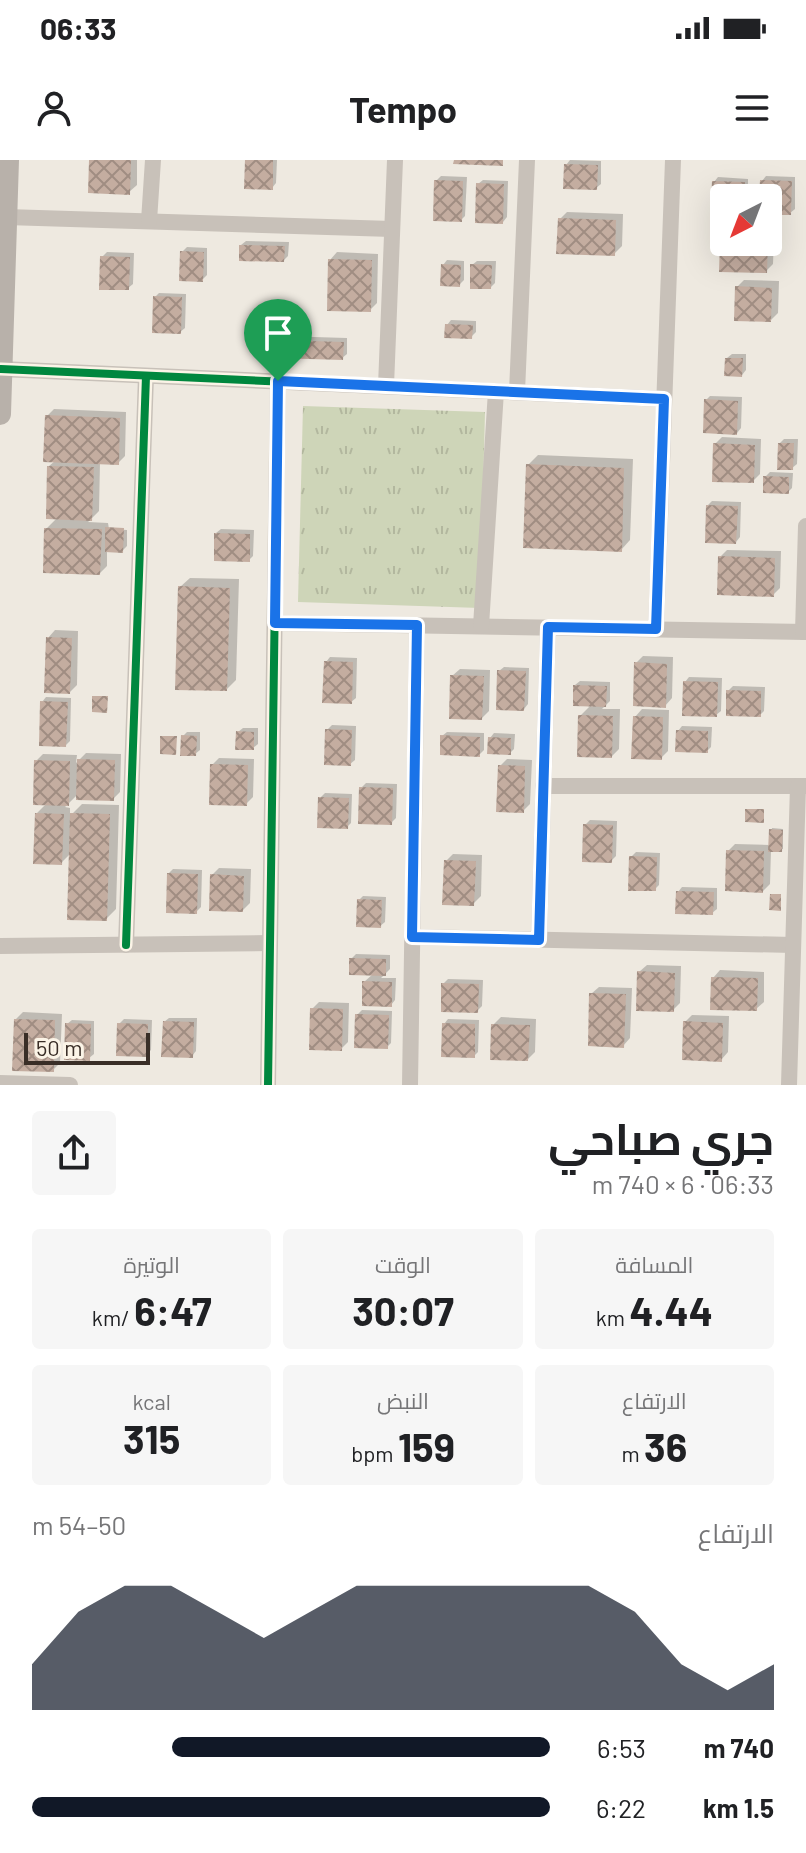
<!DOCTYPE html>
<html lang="ar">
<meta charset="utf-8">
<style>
:root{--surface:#fff;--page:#f6f6f6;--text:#202124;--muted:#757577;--accent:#111827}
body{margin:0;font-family:Barlow,Cairo,sans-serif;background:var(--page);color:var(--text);direction:rtl;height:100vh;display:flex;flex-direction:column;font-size:30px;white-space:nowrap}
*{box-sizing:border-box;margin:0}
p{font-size:26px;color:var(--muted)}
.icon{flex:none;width:44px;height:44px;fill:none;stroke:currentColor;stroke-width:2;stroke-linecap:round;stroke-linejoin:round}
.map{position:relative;height:925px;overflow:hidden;direction:ltr}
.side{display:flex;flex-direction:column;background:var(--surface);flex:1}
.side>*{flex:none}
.needle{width:52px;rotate:222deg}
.buttons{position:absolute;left:710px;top:24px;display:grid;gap:16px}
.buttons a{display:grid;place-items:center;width:72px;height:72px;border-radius:8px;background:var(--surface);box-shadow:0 8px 32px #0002;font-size:40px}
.scale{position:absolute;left:24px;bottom:20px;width:126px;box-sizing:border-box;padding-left:8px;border:4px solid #392e27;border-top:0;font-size:22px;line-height:28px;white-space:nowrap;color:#392e27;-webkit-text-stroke:6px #fbf4e7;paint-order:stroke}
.pin{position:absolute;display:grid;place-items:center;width:68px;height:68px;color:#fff;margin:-82px -34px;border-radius:50% 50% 50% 0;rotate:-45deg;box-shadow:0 0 8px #0007}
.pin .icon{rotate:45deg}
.round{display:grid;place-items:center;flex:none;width:84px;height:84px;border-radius:8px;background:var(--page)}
.overview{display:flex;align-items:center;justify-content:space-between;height:136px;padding:0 32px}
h1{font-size:44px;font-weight:700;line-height:60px}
.stats{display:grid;grid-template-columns:repeat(3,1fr);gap:12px;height:136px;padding:8px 32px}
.stats div{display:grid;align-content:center;border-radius:8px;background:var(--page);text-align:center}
.stats b{font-size:40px;font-weight:700}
.stats small{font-size:22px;font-weight:400}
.stats p{font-size:22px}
.chart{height:224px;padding:16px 32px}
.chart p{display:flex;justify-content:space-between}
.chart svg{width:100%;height:144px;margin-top:8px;fill:var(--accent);opacity:.7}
ul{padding:0 32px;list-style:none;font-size:26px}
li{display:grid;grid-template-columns:128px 96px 1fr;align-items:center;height:60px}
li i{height:20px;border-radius:10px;background:var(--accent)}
.status{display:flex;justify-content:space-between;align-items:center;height:56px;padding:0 40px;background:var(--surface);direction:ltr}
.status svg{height:22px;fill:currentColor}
header{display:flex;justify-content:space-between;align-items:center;height:104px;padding:0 32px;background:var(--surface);font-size:36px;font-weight:700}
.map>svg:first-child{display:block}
.grass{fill:url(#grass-tufts)}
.shadow{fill:#0003}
.building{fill:url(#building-cross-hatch)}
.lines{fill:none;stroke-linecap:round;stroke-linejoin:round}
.minor{stroke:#c8c1b9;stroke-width:16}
.secondary{stroke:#b8b1aa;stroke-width:22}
.cycleway-casing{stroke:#fbf4e7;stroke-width:13}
.cycleway{stroke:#00873e;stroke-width:8}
.route-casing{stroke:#fff;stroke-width:16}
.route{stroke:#1a73e8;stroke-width:10}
</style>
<div class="status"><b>06:33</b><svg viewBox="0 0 49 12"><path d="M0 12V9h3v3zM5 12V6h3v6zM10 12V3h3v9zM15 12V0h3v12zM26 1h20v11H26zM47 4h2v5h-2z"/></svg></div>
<header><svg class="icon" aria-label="menu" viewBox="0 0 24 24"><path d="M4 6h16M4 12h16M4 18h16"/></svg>Tempo<svg class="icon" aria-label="person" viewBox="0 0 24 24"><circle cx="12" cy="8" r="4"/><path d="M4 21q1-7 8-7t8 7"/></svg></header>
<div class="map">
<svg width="806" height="925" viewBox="0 0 806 925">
<defs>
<pattern id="grass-tufts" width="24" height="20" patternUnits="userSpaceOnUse" patternTransform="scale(2)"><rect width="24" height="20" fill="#ced5b8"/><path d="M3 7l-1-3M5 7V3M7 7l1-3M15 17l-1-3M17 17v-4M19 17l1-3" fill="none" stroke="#b2b79e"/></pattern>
<pattern id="building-cross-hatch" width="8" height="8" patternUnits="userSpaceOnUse" patternTransform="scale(2)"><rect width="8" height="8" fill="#c4ada0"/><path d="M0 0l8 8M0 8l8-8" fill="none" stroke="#a08d82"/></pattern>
</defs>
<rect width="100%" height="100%" fill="#eee9e0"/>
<path class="grass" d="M303,246l182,6 -5,196 -182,-6z"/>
<g class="shadow">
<path d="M91,0h46v25l-8,7z"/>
<path d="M247,0h30l-1,23 -4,5z"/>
<path d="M570,0l31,1v23l-5,4 -30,-23z"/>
<path d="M441,16l26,1 -2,39 -4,4 -25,-39z"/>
<path d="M766,16l29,1v32l-5,4h-22v-15h-7l1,-17z"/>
<path d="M718,17l30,2v19h-24v19l-10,-35z"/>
<path d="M483,20l25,1 -1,36 -4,5 -25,-38z"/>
<path d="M567,52l56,2 -1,32 -8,8 -54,-35z"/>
<path d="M768,75l6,1 -1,28 -7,7 -44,-30 2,-2v3h44z"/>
<path d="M246,81l43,1 -1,14 -4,4 -43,-15z"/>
<path d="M187,87l20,1v27l-5,5 -20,-28z"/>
<path d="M107,92l27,1 -1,31 -5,4 -26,-31z"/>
<path d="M337,92l41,2 -1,49 -7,7 -40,-50z"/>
<path d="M447,100l17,1v19l-5,5 -16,-20z"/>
<path d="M477,101h19l-1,22 -4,4 -19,-22z"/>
<path d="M744,120l35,1 -1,32 -7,7 -34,-33z"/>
<path d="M159,133l27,1 -1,34 -5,4 -25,-35z"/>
<path d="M451,160l25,1v11l-5,5 -24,-12z"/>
<path d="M281,176l66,2v16l-5,4 -65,-17z"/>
<path d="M732,194h14v16l-4,5 -15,-17z"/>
<path d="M710,236l32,1 -1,31 -4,5 -31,-33z"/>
<path d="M54,249l72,3 -1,44 -7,7 -18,-1 -1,49 -11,11 20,1 1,6 18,1v16l-5,5 -15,-1v16l-7,7 -54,-44 11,-11 -8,-52 6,-5 -8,-45z"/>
<path d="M722,277l39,2 -1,35 -7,7 -38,-37z"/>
<path d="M784,279h14l-1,25 -5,4 -12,-25z"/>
<path d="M538,295l95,4 -3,81 -9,10 -93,-85z"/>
<path d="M770,312l23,1 -1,15 -4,4 -23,-15z"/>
<path d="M712,341l29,1 -1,35 -4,5 -28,-37z"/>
<path d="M221,369l33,1 -1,26 -4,4 -33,-27z"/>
<path d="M727,390l54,1 -1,37 -7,7 -53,-38z"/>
<path d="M190,418l49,1 -3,101 -9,9 -47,-102z"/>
<path d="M55,470l23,1 -1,54 -7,7 -22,-54z"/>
<path d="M643,496l30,1 -1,41 -7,8 -29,-43z"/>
<path d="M330,497l27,1 -1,40 -5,4 -25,-40z"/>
<path d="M504,507l25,1 -1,36 -4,5 -25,-38z"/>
<path d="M460,509l30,1 -1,41 -7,7 -30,-42z"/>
<path d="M689,517l33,1 -1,33 -5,4 -31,-33z"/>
<path d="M580,521l30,1v19l-8,8h18l-1,40 -7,7 -32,-40 11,-11 -16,-20z"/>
<path d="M733,526l32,1 -1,24 -4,4 -32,-24z"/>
<path d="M46,537l25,1 -1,43 -4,4 -24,-43z"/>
<path d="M642,549l27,1 -1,41 -7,7 -26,-41z"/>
<path d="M332,565l24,1 -1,34 -5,4 -23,-34z"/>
<path d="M682,566l30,1 -1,20 -4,4 -29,-20z"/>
<path d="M243,568h15v16l-5,4 -15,-16z"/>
<path d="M187,572h13v18l-5,4 -12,-18z"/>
<path d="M447,572l37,1v17l-5,5 -37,-19z"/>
<path d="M494,573l21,1 -1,15 -4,4 -20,-15z"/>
<path d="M86,593l35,1 -1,38 -7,7 -35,-5 -13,13 5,1v8l12,-12 37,1 -3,104 -10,10 -35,-66 -10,10 -25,-49 11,-11 -11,-42 7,-7 34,1 -1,8z"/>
<path d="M219,598l35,1 -1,38 -7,7 -34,-39z"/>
<path d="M507,599l25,1 -2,44 -7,7 -23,-45z"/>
<path d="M366,623l31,1 -1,34 -5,5 -30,-35z"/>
<path d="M325,633l27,1 -1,29 -4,4 -27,-29z"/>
<path d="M590,660l27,1 -1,35 -5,5 -26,-36z"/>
<path d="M772,668l11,1v20l-12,1 -1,34 -7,7 -35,-40 7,-7 35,1z"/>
<path d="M636,692l24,1 -1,32 -4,4 -24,-32z"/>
<path d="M453,694l29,1 -1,41 -8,8 -27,-43z"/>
<path d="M219,708l32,1 -1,34 -7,7 -31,-35z"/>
<path d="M173,709l29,1 -1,37 -5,5 -27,-39z"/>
<path d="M682,727l35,1v21l-5,4 -34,-21z"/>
<path d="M363,736l23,1 -1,25 -5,4 -21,-26z"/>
<path d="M356,794l34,1v14l-9,9h15l-1,22 -4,5 -27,-23 9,-8 -22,-15z"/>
<path d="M647,805l34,1 -1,37 -7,7 -34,-38z"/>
<path d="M720,810l44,2v30l-8,7 -43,-31z"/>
<path d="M448,819l35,1 -1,26 -5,5 -34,-27z"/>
<path d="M599,827l33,1 -2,50 -7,8 -32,-52z"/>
<path d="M319,842l30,1 -1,39 -7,7 -29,-40z"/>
<path d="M362,850l30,1 -1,32 -4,4 -30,-32z"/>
<path d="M23,852l39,2 -2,49 -7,7 -37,-51z"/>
<path d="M692,855l37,1 -1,36 -7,8 -36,-38z"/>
<path d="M501,857l35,2 -1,33 -7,7 -35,-34z"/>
<path d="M169,858h28l-1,33 -4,5 -28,-34z"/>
<path d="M124,859l28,1 -1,30 -5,5 -27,-31z"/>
<path d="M448,859l31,1 -1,32 -4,4 -30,-32z"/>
<path d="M72,860l22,1v33l-5,4 -22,-34z"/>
</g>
<g class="building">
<path d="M89,0h42l-1,35 -42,-2z"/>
<path d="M245,0h28v30l-29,-1z"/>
<path d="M454,0h49v6l-50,-2z"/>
<path d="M564,4l34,1 -1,25 -34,-1z"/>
<path d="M434,20l29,1 -1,41 -29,-1z"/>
<path d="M760,20l32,1 -1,34h-23v-17h-9z"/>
<path d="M712,21l33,1 -1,16h-20v21h-14z"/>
<path d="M476,23l28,1 -1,40 -28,-1z"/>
<path d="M558,58l58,2 -1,36 -59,-2z"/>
<path d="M720,81l48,1 -1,31 -48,-1z"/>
<path d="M239,85l46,1 -1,16 -45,-1z"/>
<path d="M180,91l24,1 -1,30 -24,-1z"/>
<path d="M100,96l30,1 -1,33h-30z"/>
<path d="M328,99l44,1 -1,52 -44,-1z"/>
<path d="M441,104l20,1 -1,22 -20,-1z"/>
<path d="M470,104l22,1 -1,24h-21z"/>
<path d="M735,126l37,2 -1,34 -37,-1z"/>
<path d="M153,136l29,1 -1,37 -29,-1z"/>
<path d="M445,164l28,1 -1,14 -28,-1z"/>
<path d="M275,180l69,2 -1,18 -69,-2z"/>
<path d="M725,198h18l-1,19 -18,-1z"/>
<path d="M704,239l34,2 -1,34 -34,-2z"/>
<path d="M45,255l75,3 -1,47 -76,-3z"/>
<path d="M713,283l42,2 -1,38 -42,-1z"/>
<path d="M778,283h16l-1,27h-16z"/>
<path d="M526,304l98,4 -2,84 -99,-4z"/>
<path d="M47,306l47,1 -2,54 -46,-2z"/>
<path d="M763,316l26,1v17l-26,-1z"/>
<path d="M706,345l32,1 -2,38 -31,-1z"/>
<path d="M105,367l19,1 -1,25 -18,-1z"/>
<path d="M44,368l58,1 -2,46 -57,-2z"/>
<path d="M214,373l36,1v28l-36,-1z"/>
<path d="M718,396l57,2 -1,39 -57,-2z"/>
<path d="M178,426l52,2 -3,103 -52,-1z"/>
<path d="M46,477l26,1 -2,56 -26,-1z"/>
<path d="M324,501l29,1 -1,42 -30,-1z"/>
<path d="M634,502l33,2 -1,44 -33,-2z"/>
<path d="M497,510l29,1 -2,40 -28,-1z"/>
<path d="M450,515l34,1 -2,44 -33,-1z"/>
<path d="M683,521l35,1 -1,35 -35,-1z"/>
<path d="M573,525l34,1 -1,21 -33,-1z"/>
<path d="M726,530l35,1v26l-35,-1z"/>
<path d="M92,536h16l-1,17 -15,-1z"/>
<path d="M40,541l28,1 -2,45 -27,-1z"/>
<path d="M578,555l35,1 -1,42 -35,-1z"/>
<path d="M633,556l30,1 -1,43 -31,-1z"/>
<path d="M325,569l27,1 -1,36 -27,-1z"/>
<path d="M676,570l32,1v22l-33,-1z"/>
<path d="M236,571l18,1v18h-19z"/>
<path d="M181,575l16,1 -1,20h-16z"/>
<path d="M440,575l40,2v20l-40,-2z"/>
<path d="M160,576h17l-1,19 -16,-1z"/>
<path d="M488,577l23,1v17l-24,-1z"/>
<path d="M77,599l38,1 -1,41 -38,-1z"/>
<path d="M34,600l36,1 -1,45 -36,-1z"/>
<path d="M210,604l38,1 -1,41 -38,-1z"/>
<path d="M498,605l27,1 -1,47 -28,-1z"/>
<path d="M359,627l34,1 -1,37 -34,-1z"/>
<path d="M318,637l31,1 -1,31 -31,-1z"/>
<path d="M745,649h19v14l-19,-1z"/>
<path d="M35,653l29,1 -2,51 -29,-1z"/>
<path d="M70,653l40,1 -3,107 -40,-1z"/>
<path d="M583,664l30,1 -1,38 -30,-1z"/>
<path d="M769,669l14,1 -1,22h-14z"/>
<path d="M726,690l38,1 -1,42 -38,-2z"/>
<path d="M629,696l28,1 -1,34h-28z"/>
<path d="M444,700l32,1 -2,45 -32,-1z"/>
<path d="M167,713l31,1 -1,40 -31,-1z"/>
<path d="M210,714l34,2 -1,36 -34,-1z"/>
<path d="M676,731l38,1 -1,23 -38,-1z"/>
<path d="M770,734h11v17l-12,-1z"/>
<path d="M357,739l25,1 -1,28 -25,-1z"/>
<path d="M349,798l37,1v17l-37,-1z"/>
<path d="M637,811l38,2 -1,39 -38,-1z"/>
<path d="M711,817l47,1 -1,33 -47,-1z"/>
<path d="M362,821l30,1v25l-30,-1z"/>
<path d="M441,823l38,1 -1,29 -37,-1z"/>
<path d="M589,833l37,1 -2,54 -36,-2z"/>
<path d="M310,848l33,1 -1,42 -33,-1z"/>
<path d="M355,854l34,1 -1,34 -34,-1z"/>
<path d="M14,859l41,1 -1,52 -42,-1z"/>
<path d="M163,861l31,1 -1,36 -32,-1z"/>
<path d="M683,861l40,2 -1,39 -40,-2z"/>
<path d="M65,863l26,1 -1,37 -26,-1z"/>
<path d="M117,863l31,1 -1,33 -31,-1z"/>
<path d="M442,863l33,1v34l-34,-1z"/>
<path d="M491,864l39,1 -2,36 -38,-1z"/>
</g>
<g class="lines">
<g class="minor">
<path d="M6,57l386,12"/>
<path d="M149,61l4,-61"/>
<path d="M1,209l663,30"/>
<path d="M386,226l9,-226"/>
<path d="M517,232l10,-232"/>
<path d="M275,463l531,9"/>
<path d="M481,466l15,-235"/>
<path d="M656,469l17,-469"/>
<path d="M803,472l3,-106"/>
<path d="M543,626h263"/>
<path d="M412,777l381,8"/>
<path d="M539,780l9,-313"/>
<path d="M126,785l20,-569"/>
<path d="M0,786l270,-3"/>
<path d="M0,923l70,2"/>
<path d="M268,925l10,-704"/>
<path d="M410,925l7,-460"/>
<path d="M789,925l9,-299"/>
</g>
<path class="secondary" d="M0,254l8,-254"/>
<defs>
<g id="cycleway">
<path d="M1,209l663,30"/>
<path d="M126,785l20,-569"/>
<path d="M268,925l10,-704"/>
</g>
</defs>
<use href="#cycleway" class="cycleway-casing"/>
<use href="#cycleway" class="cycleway"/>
</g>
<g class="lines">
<defs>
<path id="route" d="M278,221l386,18 -8,230 -108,-2 -9,313 -127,-3 5,-312 -142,-2z"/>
</defs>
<use href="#route" class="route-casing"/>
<use href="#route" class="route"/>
</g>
</svg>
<div class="buttons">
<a><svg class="needle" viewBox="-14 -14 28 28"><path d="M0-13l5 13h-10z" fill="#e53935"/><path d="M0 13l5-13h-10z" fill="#757577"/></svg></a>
</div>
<div class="scale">50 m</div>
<div class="pin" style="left:278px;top:221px;background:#1e9e55"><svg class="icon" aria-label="arrive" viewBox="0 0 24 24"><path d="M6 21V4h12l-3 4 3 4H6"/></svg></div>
</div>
<section class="side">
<div class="overview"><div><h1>جري صباحي</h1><p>06:33 · 6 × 740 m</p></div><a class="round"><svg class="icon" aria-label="share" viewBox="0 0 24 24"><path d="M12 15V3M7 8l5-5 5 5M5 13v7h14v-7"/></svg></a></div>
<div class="stats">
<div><p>المسافة</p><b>4.44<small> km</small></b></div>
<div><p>الوقت</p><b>30:07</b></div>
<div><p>الوتيرة</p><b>6:47<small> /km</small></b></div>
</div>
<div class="stats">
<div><p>الارتفاع</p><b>36<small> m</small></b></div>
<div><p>النبض</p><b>159<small> bpm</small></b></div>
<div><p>kcal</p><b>315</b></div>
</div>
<div class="chart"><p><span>الارتفاع</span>50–54 m</p>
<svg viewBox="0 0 160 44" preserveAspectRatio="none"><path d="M0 44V30L10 14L20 6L30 6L40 14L50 22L60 14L70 6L80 6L90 6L100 6L110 6L120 6L130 14L140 30L150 38L160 30V44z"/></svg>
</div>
<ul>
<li><b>740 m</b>6:53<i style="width:73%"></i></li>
<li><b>1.5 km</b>6:22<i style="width:100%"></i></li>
</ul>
</section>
